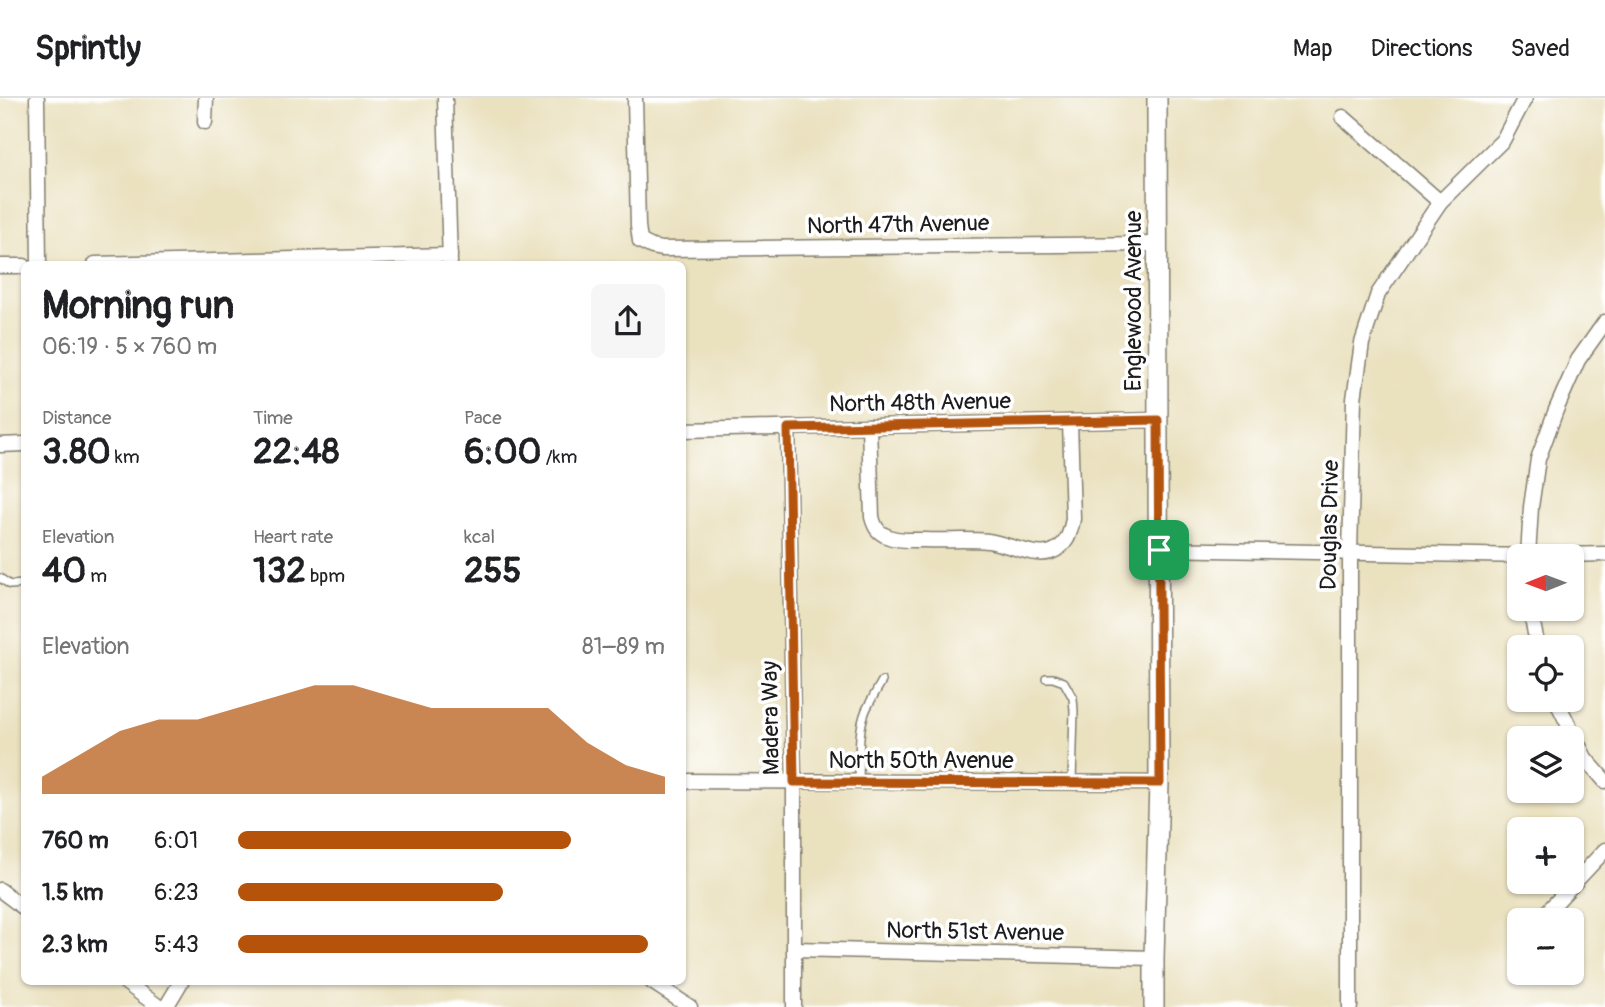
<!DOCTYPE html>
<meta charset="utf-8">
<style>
:root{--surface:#fff;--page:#f6f6f6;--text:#202124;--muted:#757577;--line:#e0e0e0;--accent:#b45309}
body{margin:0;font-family:Pangolin,sans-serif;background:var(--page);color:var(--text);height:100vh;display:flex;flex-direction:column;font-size:26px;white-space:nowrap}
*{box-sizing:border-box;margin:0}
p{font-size:23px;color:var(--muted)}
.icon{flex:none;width:38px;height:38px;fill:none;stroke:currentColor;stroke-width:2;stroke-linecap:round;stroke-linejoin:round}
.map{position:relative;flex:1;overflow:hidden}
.panel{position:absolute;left:21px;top:163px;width:665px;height:724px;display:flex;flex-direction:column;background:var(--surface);border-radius:10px;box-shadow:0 2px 5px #0004}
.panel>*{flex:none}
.needle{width:46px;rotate:269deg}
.fabs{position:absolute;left:1507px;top:446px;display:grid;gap:14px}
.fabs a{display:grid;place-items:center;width:77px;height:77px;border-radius:10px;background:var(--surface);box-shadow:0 2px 5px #0004;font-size:35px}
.pin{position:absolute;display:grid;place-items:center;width:60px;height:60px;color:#fff;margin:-30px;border-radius:14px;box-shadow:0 4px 10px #0006}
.round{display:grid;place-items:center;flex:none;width:74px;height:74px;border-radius:10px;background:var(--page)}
.headline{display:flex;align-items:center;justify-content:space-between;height:119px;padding:0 21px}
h1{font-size:38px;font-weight:800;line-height:52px}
.metrics{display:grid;grid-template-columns:repeat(3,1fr);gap:10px;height:119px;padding:7px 21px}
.metrics div{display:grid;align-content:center}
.metrics b{font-size:35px;font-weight:800}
.metrics small{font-size:19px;font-weight:400}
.metrics p{font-size:19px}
.chart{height:196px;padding:14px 21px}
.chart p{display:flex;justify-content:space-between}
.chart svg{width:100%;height:126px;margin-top:7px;fill:var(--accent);opacity:.7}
ul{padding:0 21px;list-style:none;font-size:23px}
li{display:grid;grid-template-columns:112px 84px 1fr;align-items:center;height:52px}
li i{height:18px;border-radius:9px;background:var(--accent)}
header{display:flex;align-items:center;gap:42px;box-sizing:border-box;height:98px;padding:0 35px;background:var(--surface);border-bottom:2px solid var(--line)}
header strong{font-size:33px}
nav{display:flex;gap:38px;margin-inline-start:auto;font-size:24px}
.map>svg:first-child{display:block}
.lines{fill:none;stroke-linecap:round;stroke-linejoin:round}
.service-casing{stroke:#837e6e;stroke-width:10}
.minor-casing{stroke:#837e6e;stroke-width:17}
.tertiary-casing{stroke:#837e6e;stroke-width:22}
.service{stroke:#fff;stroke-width:7}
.minor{stroke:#fff;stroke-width:14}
.tertiary{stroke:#fff;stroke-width:19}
.route-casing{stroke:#fff;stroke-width:14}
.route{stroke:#b45309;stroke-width:9}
.labels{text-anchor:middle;stroke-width:7;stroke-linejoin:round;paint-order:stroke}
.street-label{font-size:23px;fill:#1c1c1c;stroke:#fff}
</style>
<header>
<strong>Sprintly</strong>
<nav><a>Map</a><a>Directions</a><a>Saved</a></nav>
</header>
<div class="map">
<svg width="1605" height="909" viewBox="0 0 1605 909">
<rect width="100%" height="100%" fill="#fff"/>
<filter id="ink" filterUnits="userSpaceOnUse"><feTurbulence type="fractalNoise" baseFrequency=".0143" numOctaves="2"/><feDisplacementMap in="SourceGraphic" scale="14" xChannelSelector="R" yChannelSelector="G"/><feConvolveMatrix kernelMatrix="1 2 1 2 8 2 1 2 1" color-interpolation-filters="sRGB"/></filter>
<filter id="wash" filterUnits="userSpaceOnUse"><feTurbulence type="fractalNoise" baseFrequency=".00686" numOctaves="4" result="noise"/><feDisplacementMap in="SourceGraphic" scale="28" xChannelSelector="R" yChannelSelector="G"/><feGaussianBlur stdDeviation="1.57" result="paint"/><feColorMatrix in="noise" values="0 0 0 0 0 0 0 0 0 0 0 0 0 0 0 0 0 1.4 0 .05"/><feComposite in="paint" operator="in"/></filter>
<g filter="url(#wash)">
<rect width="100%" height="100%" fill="#eae1bf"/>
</g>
<g filter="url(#ink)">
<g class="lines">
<defs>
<g id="service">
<path d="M0,480l10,7 14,-1"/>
<path d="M1046,580h7l11,4 9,16 1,13 -2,71"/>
<path d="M859,684c1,-24 -2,-50 7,-72 5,-10 11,-20 16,-29"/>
</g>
<g id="minor">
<path d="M37,0l2,166"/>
<path d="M445,0l5,165"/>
<path d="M635,0l3,128 2,15 12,6 10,2 496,-5"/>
<path d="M1343,19l97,85"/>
<path d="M205,24l1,-24"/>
<path d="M95,166l355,-9"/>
<path d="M0,168h24"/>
<path d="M869,328l3,91c3,12 7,17 20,21 10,3 21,2 32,2 21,1 43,-1 64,1 18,2 46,17 63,11 16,-6 19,-18 22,-33l-3,-97"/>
<path d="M788,330l6,354v225"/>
<path d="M682,332l476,-10"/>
<path d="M0,347l24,-1"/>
<path d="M1159,451l369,7 77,-2"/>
<path d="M1528,458l3,-49 7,-48 18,-49 22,-50 27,-38"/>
<path d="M1530,511l8,39"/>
<path d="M1556,602l29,58 20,23"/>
<path d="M682,683l477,2"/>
<path d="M0,792l24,18"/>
<path d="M1548,813l57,-61"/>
<path d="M794,851l360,9"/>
<path d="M125,884l34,25"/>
<path d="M652,884l38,25"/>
<path d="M166,909l15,-25"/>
<path d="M1350,909v-454l4,-154 8,-56 16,-49 62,-92 63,-62 22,-42"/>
</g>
<path id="tertiary" d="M1154,909v-49l5,-175 -2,-685"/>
</defs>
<use href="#service" class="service-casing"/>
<use href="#minor" class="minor-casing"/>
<use href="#tertiary" class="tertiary-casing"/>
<use href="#service" class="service"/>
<use href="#minor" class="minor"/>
<use href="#tertiary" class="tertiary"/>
</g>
</g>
<g class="lines" filter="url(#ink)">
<defs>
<path id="route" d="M1158,322l2,363 -366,-1 -6,-354z"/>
</defs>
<use href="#route" class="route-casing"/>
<use href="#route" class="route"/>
</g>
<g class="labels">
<g class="street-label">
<text transform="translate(898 126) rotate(-1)" y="8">North 47th Avenue</text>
<text transform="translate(1133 203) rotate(-90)" y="8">Englewood Avenue</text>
<text transform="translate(920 304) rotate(-1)" y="8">North 48th Avenue</text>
<text transform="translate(1329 427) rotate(-89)" y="8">Douglas Drive</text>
<text transform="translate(770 620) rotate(-91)" y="8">Madera Way</text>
<text x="921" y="670">North 50th Avenue</text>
<text transform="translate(975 833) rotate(1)" y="8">North 51st Avenue</text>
</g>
</g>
</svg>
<div class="fabs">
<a><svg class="needle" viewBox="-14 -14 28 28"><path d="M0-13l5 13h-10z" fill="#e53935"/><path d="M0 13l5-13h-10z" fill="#757577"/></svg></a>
<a><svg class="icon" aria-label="locate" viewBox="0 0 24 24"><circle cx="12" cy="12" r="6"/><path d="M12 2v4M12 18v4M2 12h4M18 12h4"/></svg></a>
<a><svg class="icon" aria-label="layers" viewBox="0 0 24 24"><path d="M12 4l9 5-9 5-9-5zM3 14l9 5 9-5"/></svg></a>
<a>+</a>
<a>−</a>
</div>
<div class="pin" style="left:1159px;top:452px;background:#1e9e55"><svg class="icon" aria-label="arrive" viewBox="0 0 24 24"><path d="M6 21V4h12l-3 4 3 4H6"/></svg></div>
<section class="panel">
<div class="headline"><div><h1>Morning run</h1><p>06:19 · 5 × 760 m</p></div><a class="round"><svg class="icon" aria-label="share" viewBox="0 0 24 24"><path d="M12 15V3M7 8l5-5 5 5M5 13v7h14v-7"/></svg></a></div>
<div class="metrics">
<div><p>Distance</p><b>3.80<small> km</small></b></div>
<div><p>Time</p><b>22:48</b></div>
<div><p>Pace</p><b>6:00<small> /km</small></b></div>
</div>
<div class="metrics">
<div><p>Elevation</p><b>40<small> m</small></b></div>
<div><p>Heart rate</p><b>132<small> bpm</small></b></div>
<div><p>kcal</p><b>255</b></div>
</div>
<div class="chart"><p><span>Elevation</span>81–89 m</p>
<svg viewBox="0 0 160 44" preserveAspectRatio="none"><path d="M0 44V38L10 30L20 22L30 18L40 18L50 14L60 10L70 6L80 6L90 10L100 14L110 14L120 14L130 14L140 26L150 34L160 38V44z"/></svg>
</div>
<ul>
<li><b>760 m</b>6:01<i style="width:78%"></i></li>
<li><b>1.5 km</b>6:23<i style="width:62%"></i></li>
<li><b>2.3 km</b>5:43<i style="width:96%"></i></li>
</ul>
</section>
</div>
